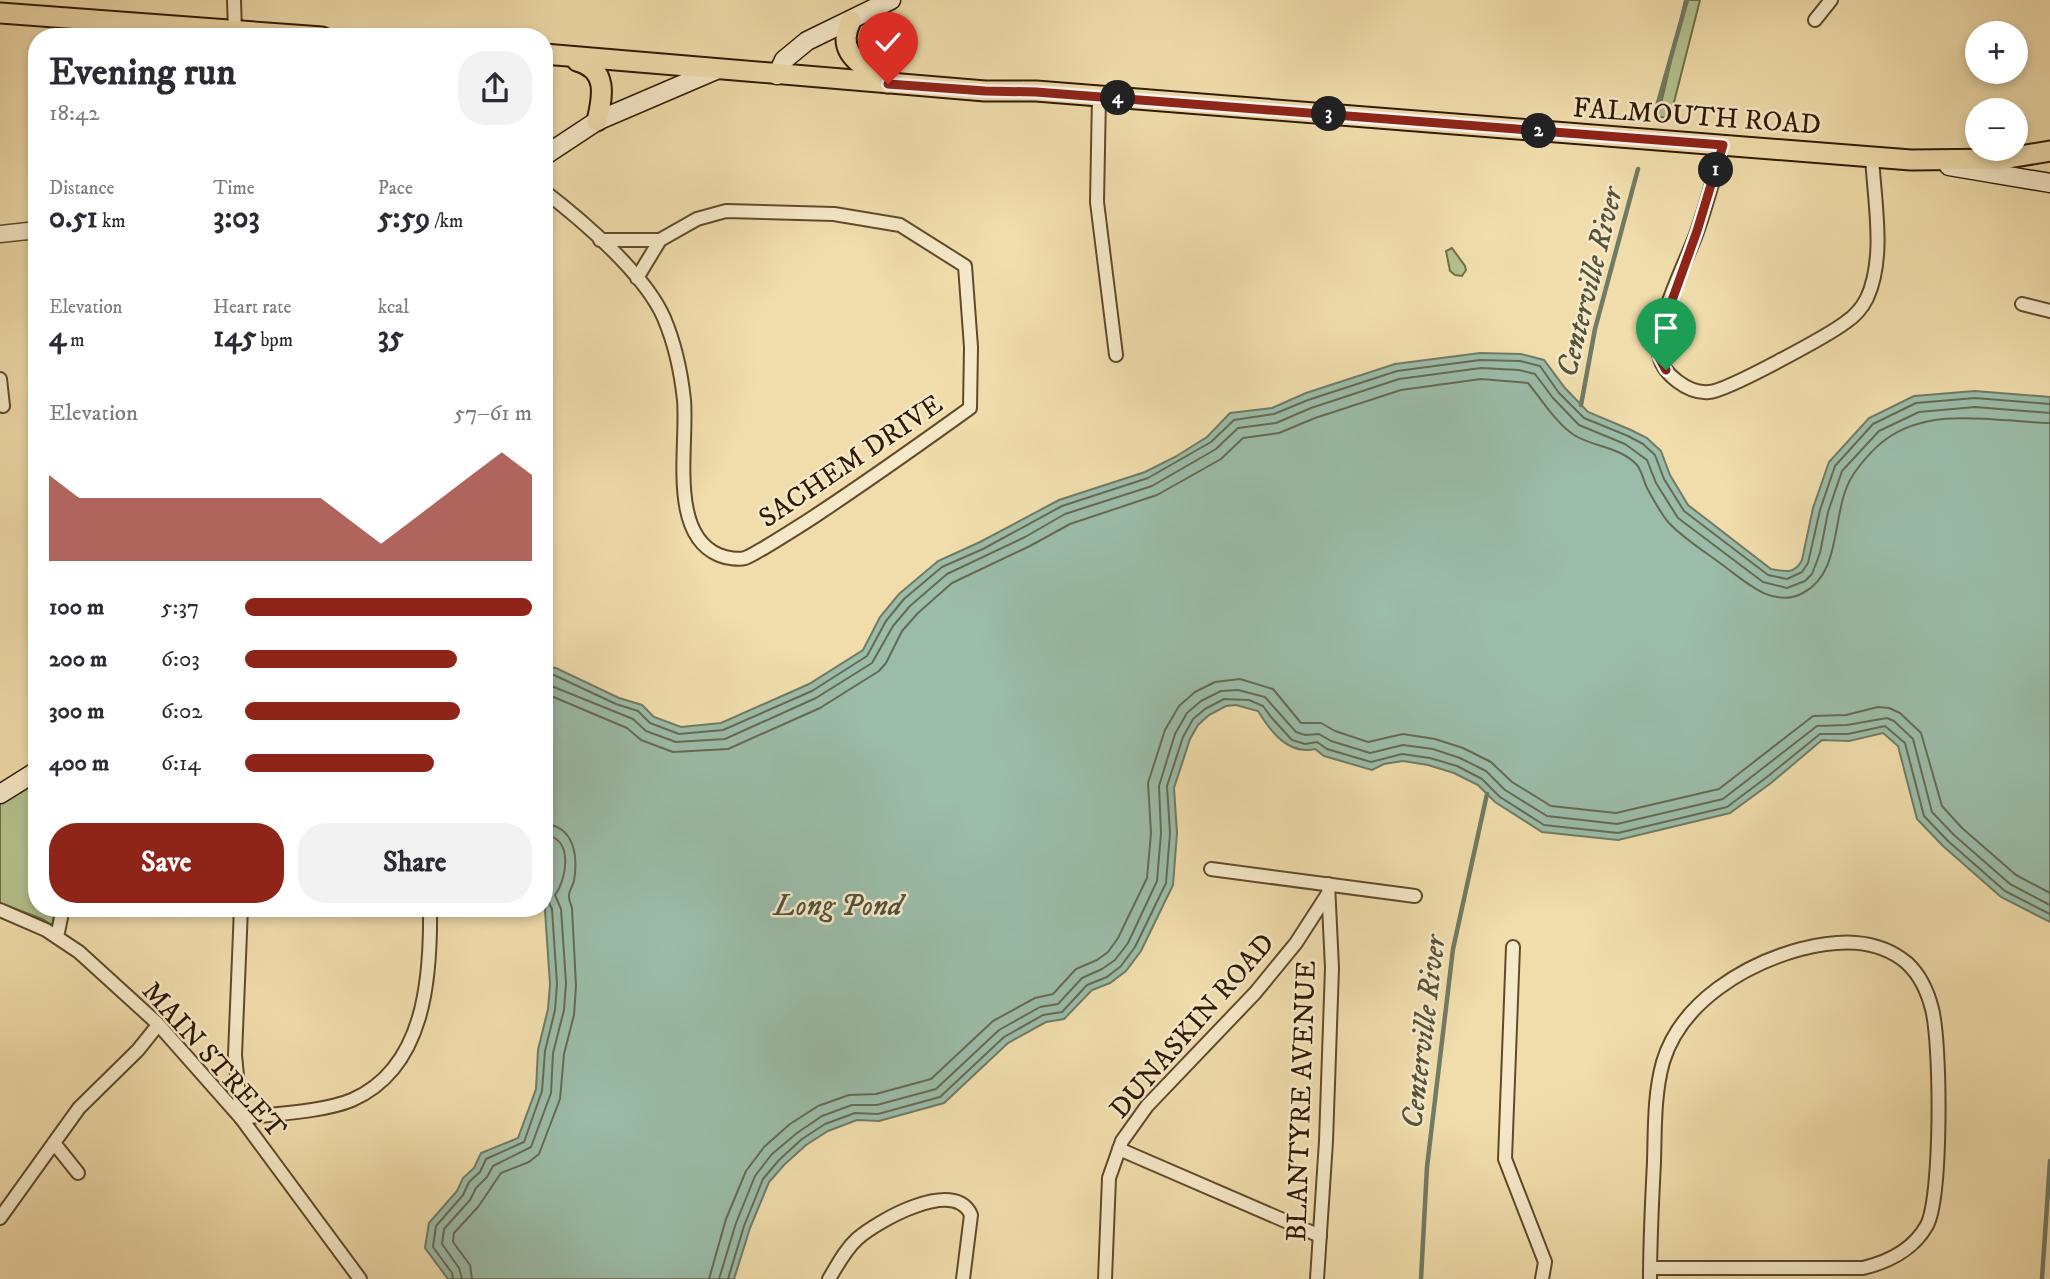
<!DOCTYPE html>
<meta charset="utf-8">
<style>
:root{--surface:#fff;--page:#f2f2f3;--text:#2b2b33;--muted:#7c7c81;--accent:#8f2418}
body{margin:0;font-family:"IM FELL DW Pica",serif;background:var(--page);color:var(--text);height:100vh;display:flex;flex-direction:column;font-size:26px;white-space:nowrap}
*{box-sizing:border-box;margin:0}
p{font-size:23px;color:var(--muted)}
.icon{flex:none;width:38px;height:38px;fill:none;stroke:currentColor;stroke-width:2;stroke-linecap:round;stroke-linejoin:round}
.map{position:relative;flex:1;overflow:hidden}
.drawer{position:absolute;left:28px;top:28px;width:525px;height:889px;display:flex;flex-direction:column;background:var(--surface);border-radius:28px;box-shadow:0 4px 10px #0003}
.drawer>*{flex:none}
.fabs{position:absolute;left:1965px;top:21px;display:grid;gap:14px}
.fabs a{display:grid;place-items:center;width:63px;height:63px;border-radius:50%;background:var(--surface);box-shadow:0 4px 10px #0003;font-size:35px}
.pin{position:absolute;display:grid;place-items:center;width:60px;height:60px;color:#fff;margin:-72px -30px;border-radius:50% 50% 50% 0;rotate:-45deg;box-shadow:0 0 7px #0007}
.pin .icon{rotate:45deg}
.km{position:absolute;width:35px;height:35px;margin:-18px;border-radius:50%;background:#222;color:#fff;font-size:19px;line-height:35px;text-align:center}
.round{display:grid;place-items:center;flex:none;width:74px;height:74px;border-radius:28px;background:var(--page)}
.head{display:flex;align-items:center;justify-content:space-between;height:119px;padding:0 21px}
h1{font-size:38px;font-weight:800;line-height:52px}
.metrics{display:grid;grid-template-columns:repeat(3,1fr);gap:10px;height:119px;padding:7px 21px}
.metrics div{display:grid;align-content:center}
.metrics b{font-size:30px;font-weight:800}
.metrics small{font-size:19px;font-weight:400}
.metrics p{font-size:19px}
.chart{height:196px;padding:14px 21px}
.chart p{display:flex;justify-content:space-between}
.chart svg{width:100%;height:126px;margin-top:7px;fill:var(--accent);opacity:.7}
.cta{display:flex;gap:14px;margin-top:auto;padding:14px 21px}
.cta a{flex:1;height:80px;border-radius:28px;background:var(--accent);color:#fff;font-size:28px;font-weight:800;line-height:80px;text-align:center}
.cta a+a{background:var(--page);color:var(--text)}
ul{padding:0 21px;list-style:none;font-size:23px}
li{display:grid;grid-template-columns:112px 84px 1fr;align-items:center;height:52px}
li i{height:18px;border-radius:9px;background:var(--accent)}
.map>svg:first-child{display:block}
.green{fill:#b4c28e;stroke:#726e47;stroke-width:2}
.water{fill:#9bbca9;stroke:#707b65;stroke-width:2}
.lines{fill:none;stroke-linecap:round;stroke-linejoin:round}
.shore{stroke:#666a54;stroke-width:2}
.stream{stroke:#707b65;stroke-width:4.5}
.minor-casing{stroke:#604a2b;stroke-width:16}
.tertiary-casing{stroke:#604a2b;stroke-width:19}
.secondary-casing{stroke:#301900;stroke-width:21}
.primary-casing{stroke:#301900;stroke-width:23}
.minor{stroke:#f6e9c9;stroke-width:12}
.tertiary{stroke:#f6e9c9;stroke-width:16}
.secondary{stroke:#f6e9c9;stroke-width:18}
.primary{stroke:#f1ddac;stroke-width:19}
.route-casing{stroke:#fff;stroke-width:14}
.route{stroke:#8f2418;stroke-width:9}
.labels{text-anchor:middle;stroke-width:5;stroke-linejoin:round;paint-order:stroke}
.street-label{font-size:28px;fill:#301900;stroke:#f6e9c9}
.water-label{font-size:30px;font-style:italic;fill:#55523b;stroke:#f6e9c9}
</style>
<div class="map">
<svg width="2050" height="1279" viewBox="0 0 2050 1279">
<rect width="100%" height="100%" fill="#f1ddac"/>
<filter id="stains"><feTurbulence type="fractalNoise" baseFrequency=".00286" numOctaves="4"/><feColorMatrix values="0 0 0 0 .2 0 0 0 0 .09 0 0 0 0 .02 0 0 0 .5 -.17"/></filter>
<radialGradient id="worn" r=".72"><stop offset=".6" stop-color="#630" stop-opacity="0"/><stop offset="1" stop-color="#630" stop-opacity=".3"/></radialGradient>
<g class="green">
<path d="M1685,0h15l-30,118 -12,-1z"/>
<path d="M1452,248l13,18 1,4 -4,6 -7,-1 -5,-4 -4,-20z"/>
<path d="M37,767v141h19l-4,17 -10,-6 -42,-16v-109z"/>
</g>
<path class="water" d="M1480,353l41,1 23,6 21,28 23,24 43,18 16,8 14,13 9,24 18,30 83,64c14,3 24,5 31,-9l11,-52 16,-46 40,-44 45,-22 61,-5 75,6v525l-49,-25 -58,-51 -26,-27 -19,-73 -15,-13 -34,8 -27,-1 -51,43 -41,30 -112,27 -76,-8 -47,-30 -17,-17 -24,-12 -26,-8 -25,-4 -19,3 -12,6 -48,-14 -9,-7c-27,6 -44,-17 -57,-38l-22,-6 -10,1 -17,9 -11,10 -8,14 -16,49 3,45 -4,52 -32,66 -15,20 -16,12 -18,7 -28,29 -18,3 -38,21 -64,60 -65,18 -22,-1 -29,11 -22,14 -22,20 -15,17 -19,46 -16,51h-286l-23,-31 4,-25 28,-32 6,-13 11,-10 7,-15 37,-15 18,-49 2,-39 10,-41 2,-25 -5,-73 4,-46 -5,-32v-166l12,1 63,30 23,7 12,12 27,10 40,-4 88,-39 54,-34 17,-33 19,-23 39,-33 42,-19 79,-42 86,-28 30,-15 32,-20 23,-24 42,-5 34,-15 89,-29z"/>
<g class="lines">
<g class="shore">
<path d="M544,674l10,1 62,29 22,7 12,12 29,11 44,-4 89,-39 55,-35 19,-35 18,-22 38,-32 41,-18 79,-43 86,-28 63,-36 23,-22 40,-6 34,-14 89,-29 83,-11 40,1 20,5 19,27 25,25 44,18 15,8 12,11 9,24 20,32 84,64 19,4 15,-7 6,-9 12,-53 15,-44 38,-42 43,-21 59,-5 75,6"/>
<path d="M544,683l89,36 13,12 30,11 49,-3 91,-41 56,-35 21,-37 17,-20 37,-32 78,-37 40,-23 87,-28 64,-37 22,-21 38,-5 35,-15 88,-29 82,-11 38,2 16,4 18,24 26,27 46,19 22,16 9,23 22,35 85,64 24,6 18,-7 7,-7 8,-21 8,-41 14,-41 37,-40 40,-19 56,-5 75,6"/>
<path d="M544,693l83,35 14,12 32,12 55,-3 92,-41 59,-37 7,-8 16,-32 16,-18 34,-30 78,-37 40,-22 87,-29 64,-36 22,-21 36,-5 36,-15 86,-28 80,-11 47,4c14,17 27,39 46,52 19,12 46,12 62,29 6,6 7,16 11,24 6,11 14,26 22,35 17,18 40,31 59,46 21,16 47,39 75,24 41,-21 27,-83 50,-118 7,-11 21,-27 32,-35 47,-35 112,-18 165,-17"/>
<path d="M453,1279l-1,-6 -19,-26 3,-21 27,-31 6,-13 11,-10 6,-13 38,-17 18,-51 3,-40 10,-41 2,-26 -5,-75 -3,-6 -5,-2"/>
<path d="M462,1279l-3,-11 -17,-24 2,-15 26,-29 6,-12 11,-11 6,-11 38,-19 20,-54 2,-40 11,-43 2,-27 -5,-74 -6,-14c12,-16 19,-58 -11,-60"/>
<path d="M472,1279l-2,-14 -17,-23 1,-9 24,-26 23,-34 28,-11 10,-8 21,-55 4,-45 10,-39 2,-29 -4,-78c-1,-4 -3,-7 -3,-11 -1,-5 4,-11 5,-16 4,-24 1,-55 -30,-57"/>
<path d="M709,1279l17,-60 20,-48 18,-24 26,-23 28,-18 31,-11 27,-1 55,-15 62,-58 42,-23 18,-4 23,-25 21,-9 11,-8 10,-14 29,-60 4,-45 -3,-50 17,-53 14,-24 16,-14 20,-10 25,-3 33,10 28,34h20l14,8 33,11 35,-8 32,5 28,9 28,14 21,20 39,24 65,7 103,-24 94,-73 33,-1 32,-8 11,1 11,5 21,20 21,73 20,22 54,47 34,18"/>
<path d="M719,1279l17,-56 19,-47 17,-22 25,-21 25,-17 30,-11h25l59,-16 63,-59 41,-23 18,-3 24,-26 20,-9 13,-9 13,-17 29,-62 4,-48 -2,-47 16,-52 12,-21 14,-12 20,-10 17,-1 27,7 31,35 9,3 14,-1 12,7 39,12 33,-8 30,4 27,9 26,13 19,19 42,26 70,8 106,-25 94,-73 30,-1 40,-7 7,3 19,18 19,73 22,23 56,49 40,21"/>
<path d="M728,1279l16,-53 19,-47 16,-19 23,-21 23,-15 30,-11 23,1 62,-17 64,-60 39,-22 19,-3 25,-27 20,-8 14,-11 14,-19 31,-64 4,-50 -3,-47 16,-49 10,-18 12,-10 19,-10 25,1 14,6 8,11 21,23 13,4 12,-2 10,7 44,13 31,-8 28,4 27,8 25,13 18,18 44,28 74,8 109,-26 40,-30 53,-43h28l37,-8 20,17 19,73 24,25 57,50 45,23"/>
</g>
<g class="stream">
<path d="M1656,110l31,-110"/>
<path d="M1581,405l14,-76 43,-160"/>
<path d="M1421,1279l6,-112 26,-218 34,-155"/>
<path d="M2042,1279l8,-118"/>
</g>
<defs>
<g id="minor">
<path d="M234,0l1,32"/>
<path d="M1815,20l16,-20"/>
<path d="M1099,96l-2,106 19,153"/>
<path d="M1723,145c-8,29 -16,58 -26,87 -13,35 -40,84 -38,121 2,21 30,41 50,39 18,-1 120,-57 137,-70 9,-6 16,-14 21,-24 19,-41 7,-98 5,-142"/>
<path d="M544,191c38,29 101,83 120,127 11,26 17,54 20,82 4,45 -16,134 35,155 7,3 20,5 26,3 6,-2 13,-7 19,-10 18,-11 36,-22 54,-34 51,-34 102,-70 152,-106l1,-61 -6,-81 -65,-41 -66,-11 -108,-3 -29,8 -37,21 -23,38"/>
<path d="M600,240h60"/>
<path d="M2022,304l28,7"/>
<path d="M0,379l3,27"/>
<path d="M1211,869l204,27"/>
<path d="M241,908l-6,147 6,63c31,-4 82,-6 111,-18 73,-32 79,-122 78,-192"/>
<path d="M0,910l46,20 33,22 78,71 84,95 119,161"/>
<path d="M57,937l6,-29"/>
<path d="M1513,947l-8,212 40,103 -3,17"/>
<path d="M54,1143l24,30"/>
<path d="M1119,1149l201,87"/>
<path d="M0,1218l79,-110 59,-58 20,-25"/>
<path d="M829,1279c9,-15 16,-29 28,-40 20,-18 98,-62 114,-24l-8,64"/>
<path d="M1105,1279l4,-101 13,-37 25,-35 108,-113 41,-50 31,-48"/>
<path d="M1317,1279l9,-138 6,-173 -4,-84"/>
<path d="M1650,1279c0,-39 2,-78 4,-117 1,-33 0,-68 9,-100 18,-60 82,-98 138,-113 36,-9 75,-12 106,14 13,12 21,30 25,46 9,34 10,187 -5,216 -13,24 -39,37 -64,43h-213"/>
</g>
<path id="tertiary" d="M0,234l37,-4"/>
<g id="secondary">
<path d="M777,75l7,-15 23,-19 84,-41"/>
<path d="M544,156l53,-35 119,-51"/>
<path d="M1949,166l101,17"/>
<path d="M0,794l37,-23"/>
</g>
<g id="primary">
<path d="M0,13l322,24"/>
<path d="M851,21c-17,34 13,44 36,62"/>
<path d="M544,54l441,37h51l875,69 92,-1 47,-8"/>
<path d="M577,61c31,8 26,35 20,60"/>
</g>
</defs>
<use href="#minor" class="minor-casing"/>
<use href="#tertiary" class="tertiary-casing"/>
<use href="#secondary" class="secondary-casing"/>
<use href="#primary" class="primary-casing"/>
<use href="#minor" class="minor"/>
<use href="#tertiary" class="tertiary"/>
<use href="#secondary" class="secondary"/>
<use href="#primary" class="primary"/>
</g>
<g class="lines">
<defs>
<path id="route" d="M888,84l97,7 51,1 687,53 -26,86 -36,100 -2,26 7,13"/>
</defs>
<use href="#route" class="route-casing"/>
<use href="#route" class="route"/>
</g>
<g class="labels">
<g class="street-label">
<text transform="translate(1697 115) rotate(4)" y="10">FALMOUTH ROAD</text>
<text transform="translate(850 460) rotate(-34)" y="10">SACHEM DRIVE</text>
<text transform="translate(1191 1025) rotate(-49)" y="10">DUNASKIN ROAD</text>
<text transform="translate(215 1059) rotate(48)" y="10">MAIN STREET</text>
<text transform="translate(1300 1101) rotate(-88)" y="10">BLANTYRE AVENUE</text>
</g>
<g class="water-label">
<text transform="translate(1589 282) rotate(-76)" y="10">Centerville River</text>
<text x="838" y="915">Long Pond</text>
<text transform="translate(1423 1032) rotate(-83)" y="10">Centerville River</text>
</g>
</g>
<rect width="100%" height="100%" filter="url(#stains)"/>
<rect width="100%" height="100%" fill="url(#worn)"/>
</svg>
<div class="fabs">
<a>+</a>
<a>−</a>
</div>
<div class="pin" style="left:1666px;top:370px;background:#1e9e55"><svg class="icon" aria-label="arrive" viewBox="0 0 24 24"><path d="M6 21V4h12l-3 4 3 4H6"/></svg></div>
<div class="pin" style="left:888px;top:84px;background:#d93025"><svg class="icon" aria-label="check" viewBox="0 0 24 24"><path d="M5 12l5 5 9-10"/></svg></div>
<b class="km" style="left:1716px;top:170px">1</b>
<b class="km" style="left:1539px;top:131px">2</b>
<b class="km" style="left:1329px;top:114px">3</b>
<b class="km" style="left:1118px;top:98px">4</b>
<section class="drawer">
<div class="head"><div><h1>Evening run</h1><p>18:42</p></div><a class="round"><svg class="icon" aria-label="share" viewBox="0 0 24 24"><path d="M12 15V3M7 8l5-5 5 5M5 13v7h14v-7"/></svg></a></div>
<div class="metrics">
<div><p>Distance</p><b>0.51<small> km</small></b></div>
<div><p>Time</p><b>3:03</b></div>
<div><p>Pace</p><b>5:59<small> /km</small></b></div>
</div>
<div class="metrics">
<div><p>Elevation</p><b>4<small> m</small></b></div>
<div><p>Heart rate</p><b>145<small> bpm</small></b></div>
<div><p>kcal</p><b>35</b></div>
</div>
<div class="chart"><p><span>Elevation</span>57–61 m</p>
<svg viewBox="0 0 160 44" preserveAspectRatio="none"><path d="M0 44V14L10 22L20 22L30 22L40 22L50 22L60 22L70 22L80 22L90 22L100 30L110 38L120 30L130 22L140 14L150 6L160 14V44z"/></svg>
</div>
<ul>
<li><b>100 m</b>5:37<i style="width:100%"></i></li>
<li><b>200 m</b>6:03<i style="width:74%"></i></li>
<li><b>300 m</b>6:02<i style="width:75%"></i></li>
<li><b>400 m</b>6:14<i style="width:66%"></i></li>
</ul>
<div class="cta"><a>Save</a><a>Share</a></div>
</section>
</div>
